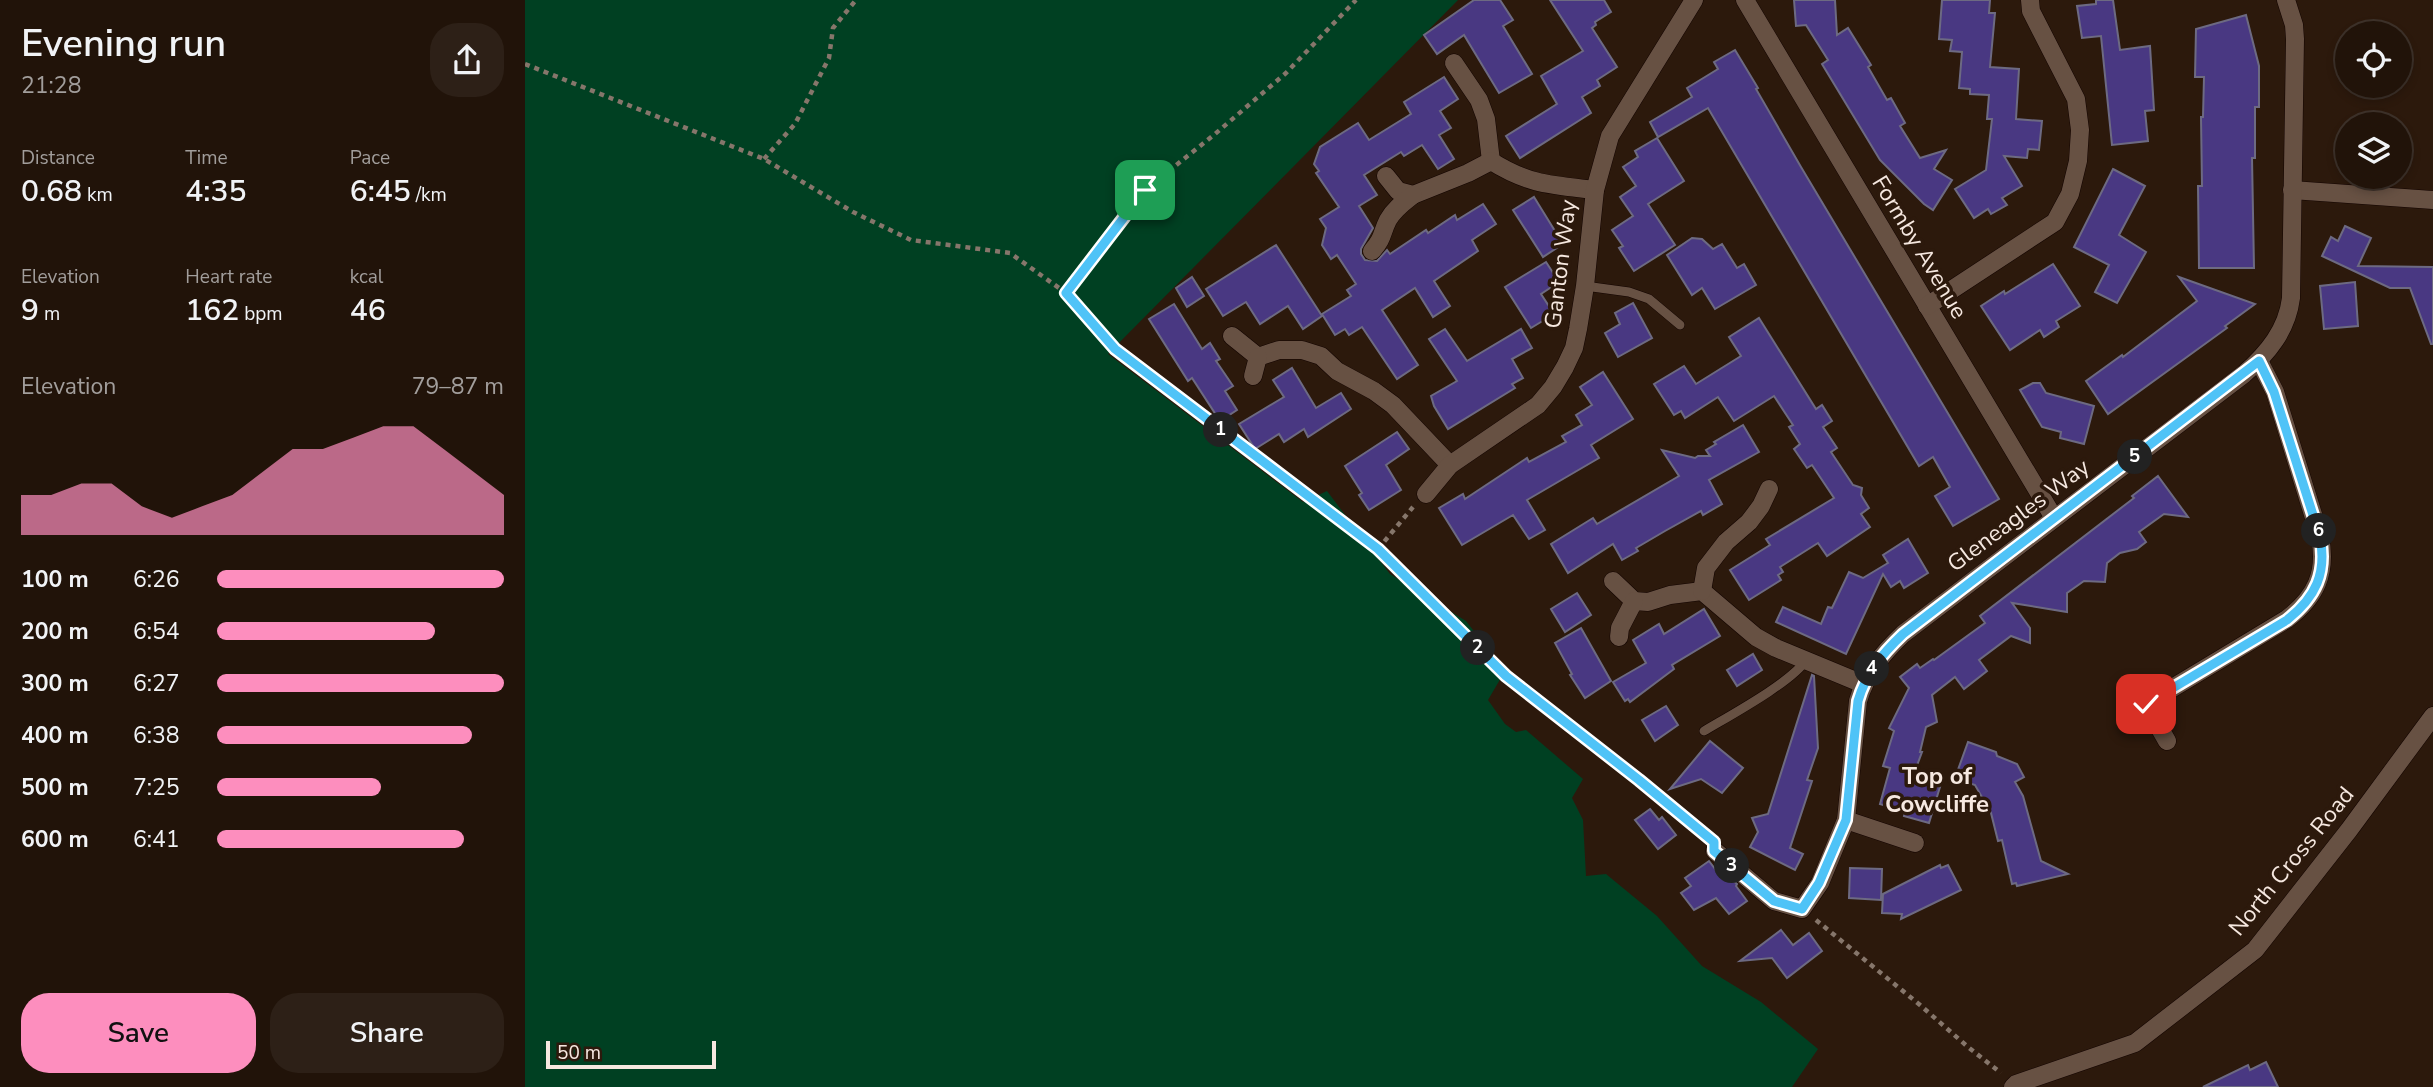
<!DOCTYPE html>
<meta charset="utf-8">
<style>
:root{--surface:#211309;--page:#2d2017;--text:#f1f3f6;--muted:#a29e9c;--line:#3e322a;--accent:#fd8ebe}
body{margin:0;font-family:"Nunito Sans",sans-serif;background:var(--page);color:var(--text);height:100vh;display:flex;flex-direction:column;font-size:26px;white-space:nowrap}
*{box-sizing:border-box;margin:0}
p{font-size:23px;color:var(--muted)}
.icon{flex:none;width:38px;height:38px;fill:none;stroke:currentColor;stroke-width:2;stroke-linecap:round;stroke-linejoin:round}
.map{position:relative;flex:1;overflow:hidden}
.sheet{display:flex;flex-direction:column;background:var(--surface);width:525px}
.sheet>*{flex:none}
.buttons{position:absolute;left:1810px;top:21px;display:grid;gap:14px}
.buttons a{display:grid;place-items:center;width:77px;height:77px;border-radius:50%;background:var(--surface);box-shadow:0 4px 10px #0003,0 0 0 2px var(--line);font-size:35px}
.scale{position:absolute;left:21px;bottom:18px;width:170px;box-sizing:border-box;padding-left:7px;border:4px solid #f6e8e0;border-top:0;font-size:19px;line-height:24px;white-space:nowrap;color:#f6e8e0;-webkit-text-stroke:5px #2c190c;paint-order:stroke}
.pin{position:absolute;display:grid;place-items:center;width:60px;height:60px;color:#fff;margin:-30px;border-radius:14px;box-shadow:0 4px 10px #0006}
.km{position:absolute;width:35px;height:35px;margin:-18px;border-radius:50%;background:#222;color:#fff;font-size:19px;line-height:35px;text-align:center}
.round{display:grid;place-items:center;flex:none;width:74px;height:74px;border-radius:28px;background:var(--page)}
.head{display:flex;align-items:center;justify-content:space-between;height:119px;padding:0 21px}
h1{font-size:38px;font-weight:600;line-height:52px}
.figures{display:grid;grid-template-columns:repeat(3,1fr);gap:10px;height:119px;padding:7px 21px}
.figures div{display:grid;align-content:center}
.figures b{font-size:30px;font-weight:600}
.figures small{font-size:19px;font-weight:400}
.figures p{font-size:19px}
.chart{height:196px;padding:14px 21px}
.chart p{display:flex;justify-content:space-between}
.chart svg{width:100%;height:126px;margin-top:7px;fill:var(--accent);opacity:.7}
.cta{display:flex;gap:14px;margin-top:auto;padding:14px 21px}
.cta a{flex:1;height:80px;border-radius:28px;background:var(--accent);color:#111;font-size:28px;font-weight:600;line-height:80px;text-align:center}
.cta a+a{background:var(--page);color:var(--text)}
ul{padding:0 21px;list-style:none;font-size:23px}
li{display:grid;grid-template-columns:112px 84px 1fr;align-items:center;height:52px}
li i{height:18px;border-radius:9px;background:var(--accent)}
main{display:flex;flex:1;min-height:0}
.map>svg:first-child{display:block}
.green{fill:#004022}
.building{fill:#493882;stroke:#6d6a82;stroke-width:2}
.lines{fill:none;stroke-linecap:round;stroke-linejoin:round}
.lane-casing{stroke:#130400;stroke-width:10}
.street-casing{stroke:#130400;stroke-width:19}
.path{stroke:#86766b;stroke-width:4.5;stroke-dasharray:5 5;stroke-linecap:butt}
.lane{stroke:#675143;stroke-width:9}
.street{stroke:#675143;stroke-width:18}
.route-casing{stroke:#fff;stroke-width:14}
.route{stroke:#4fc3f7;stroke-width:9}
.labels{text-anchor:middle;stroke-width:7;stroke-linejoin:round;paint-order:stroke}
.street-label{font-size:23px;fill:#f6e8e0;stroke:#2c190c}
.neighbourhood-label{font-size:24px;font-weight:bold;fill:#f6e8e0;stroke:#2c190c}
</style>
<main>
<section class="sheet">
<div class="head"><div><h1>Evening run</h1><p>21:28</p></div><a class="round"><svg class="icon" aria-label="share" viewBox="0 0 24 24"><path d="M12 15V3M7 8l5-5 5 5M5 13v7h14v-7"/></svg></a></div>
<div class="figures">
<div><p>Distance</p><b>0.68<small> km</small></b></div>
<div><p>Time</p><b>4:35</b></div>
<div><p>Pace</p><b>6:45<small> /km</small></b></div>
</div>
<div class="figures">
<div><p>Elevation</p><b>9<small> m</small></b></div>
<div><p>Heart rate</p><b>162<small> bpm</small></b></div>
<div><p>kcal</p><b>46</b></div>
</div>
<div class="chart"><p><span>Elevation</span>79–87 m</p>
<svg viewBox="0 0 160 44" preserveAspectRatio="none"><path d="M0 44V30L10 30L20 26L30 26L40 34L50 38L60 34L70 30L80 22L90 14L100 14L110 10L120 6L130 6L140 14L150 22L160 30V44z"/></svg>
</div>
<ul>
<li><b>100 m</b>6:26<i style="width:100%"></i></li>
<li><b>200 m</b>6:54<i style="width:76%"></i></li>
<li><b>300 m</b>6:27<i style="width:100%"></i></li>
<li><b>400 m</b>6:38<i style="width:89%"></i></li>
<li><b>500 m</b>7:25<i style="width:57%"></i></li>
<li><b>600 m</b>6:41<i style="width:86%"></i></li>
</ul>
<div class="cta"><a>Save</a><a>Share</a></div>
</section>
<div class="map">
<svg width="1908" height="1087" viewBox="0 0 1908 1087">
<rect width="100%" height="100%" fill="#2c190c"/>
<path class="green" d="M0,0h933l-350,354 195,148 24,-11 63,83 76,47 39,50 -17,29 17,24 11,8 10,-2 57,49 -11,19 11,22 3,56 20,-2 51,42 45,50 59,36 57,47 -26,38h-1267z"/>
<g class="building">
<path d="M949,0h26l13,20 -10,6 29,48 -33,19 -35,-58 -27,19 -13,-19z"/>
<path d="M1025,0h54l7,12 -16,10 1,3 -4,3 25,39 -20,13 3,6 -18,11 9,16 -71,45 -14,-22 51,-32 -16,-28 42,-25z"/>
<path d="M1269,0h41l2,35 11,-7 23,37 -3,2 19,33 4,-2 14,25 -5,3 20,32 26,-8 -12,19 18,11 -19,30 -9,-6 -44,-44 -58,-96 6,-4 -22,-35 -10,1z"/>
<path d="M1417,0h48l-1,13h6l-5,54 29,2 -3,50 26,2 -3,29 -11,-1 -1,9 -23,-2 18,30 -20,12 5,7 -16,9 -3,-5 -14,9 -19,-29 31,-19 6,-51h-5l2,-24 -19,-1v-5l-11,-1 3,-36 -12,-1 2,-11 -13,-1z"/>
<path d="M1571,0h17l7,50 30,-4 4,64 -9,1 3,30 -36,4 -11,-109 -19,2 -5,-32 19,-2z"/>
<path d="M1721,15l13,51v41h-4v51h-3l2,110h-55l-1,-82h4l-1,-69h2l1,-40h-9l1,-48z"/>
<path d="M1210,50l23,38 -2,1 45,78 198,332 -46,27 -18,-30 15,-9 -17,-30 -14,9 -211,-358 -50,29 -8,-15 42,-25 -5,-9 31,-19 -4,-7z"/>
<path d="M919,77l14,22 -18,12 11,17 -12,7 15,24 -16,10 -16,-24 -18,11 -3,-4 -37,23 13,20 -18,11 14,22 -12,21v5l4,6 12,1 10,-11 3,4 36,-24 2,3 27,-18 2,5 26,-16 13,20 -24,16 6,11 -44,30 16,25 -17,11 -18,-29 -33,22 36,55 -21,14 -35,-52 -13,8 -4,-6 -10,6 -13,-21 29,-18 -4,-6 9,-6 -19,-29 -6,4 -9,-14 4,-17 -6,-9 19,-12 -23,-34 3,-2 -5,-7 6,-17 38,-24 11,17 42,-26 -7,-12z"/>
<path d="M1132,138l27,43 -36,23 27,41 -41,26 -15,-23 4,-2 -11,-16 21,-14 -13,-19 16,-11 -13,-19 15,-10 -3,-6z"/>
<path d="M1588,169l32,17 -26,49 27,17 -29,51 -22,-11 14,-27 -35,-18z"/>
<path d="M1009,197l29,47 -20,13 -30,-47z"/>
<path d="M1820,226l26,12 -13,28 75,1v77h-2l-21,-56h-20l-68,-32 9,-19 7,4z"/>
<path d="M1167,238l10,1 11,10 9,-5 15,24 7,-4 12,21 -41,24 -13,-21 -10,7 -25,-40z"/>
<path d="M751,245l46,71 -19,13 -15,-23 -28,18 -14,-22 -23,14 -17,-27z"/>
<path d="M1021,262l13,20 -18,12 13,20 -23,14 -26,-41z"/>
<path d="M1528,264l27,42 -24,15 3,6 -15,10 -4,-7 -30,20 -29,-44 23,-15 1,3z"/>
<path d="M667,277l12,19 -17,11 -11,-19z"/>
<path d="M1654,277l76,27 -30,22 2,2 -119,86 -22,-33 36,-26 1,2 74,-56z"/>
<path d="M1830,282l3,44 -34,3 -4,-43z"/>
<path d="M1108,303l19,35 -34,19 -13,-24 15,-9 -5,-11z"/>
<path d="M649,304l28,45 8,-6 10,16 -4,2 17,25 -8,5 12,19 -17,11 -28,-43 -4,3 -39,-62z"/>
<path d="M1234,318l57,91 6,-4 10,16 -9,6 14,21 -6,4 22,33 9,3 -1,7 8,13 -8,6 9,13 -43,29 -9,-13 -38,24 3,5 -5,3 3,5 -32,20 -19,-30 40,-25 -4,-6 68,-41 -22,-33 -5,3 -13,-19 6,-5 -11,-17 4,-2 -19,-29 -40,25 -16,-24 -33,21 -4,-7 -7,4 -20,-31 30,-18 12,18 45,-28 -12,-19z"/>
<path d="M920,329l22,32 54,-32 11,19 -20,11 11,19 -11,6 3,4 -67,41 -14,-23 -3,-10 26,-15 -28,-42z"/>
<path d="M767,368l24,40 25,-15 10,16 -43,28 -4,-8 -20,13 -5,-8 -24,15 -16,-25 45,-27 -11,-17z"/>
<path d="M1078,372l30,47 -42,26 8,13 -72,42 18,30 -16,9 -16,-24 -51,30 -23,-37 24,-14 2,5 62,-41 2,4 37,-20 -4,-6 20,-11 -6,-10 16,-10 -12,-18z"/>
<path d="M1508,383h7l6,10 48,13 -10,38 -24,-6 1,-6 -19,-5 -22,-37z"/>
<path d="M1218,425l16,27 -50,28 13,24 -19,11 -2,-4 -36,20 -29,17 2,3 -16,9 -9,-16 -45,29 -17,-29 42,-26 4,6 82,-48 -17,-26 33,8 3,-2h12l-4,-6 10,-6 -2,-2z"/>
<path d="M872,432l12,17 -23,16 15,25 -32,20 -10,-15 3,-2 -17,-27z"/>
<path d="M1633,476l30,41 -24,-3 -25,18 7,10 -9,7 -17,4 -13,10 -2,19 -21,-1 -17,12v19l-55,-9 18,25v15l-19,-7 -32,24 8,11 -23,18 -9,-12 -23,18 5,27 -11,5 -6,25h2l-10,27 28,8 -11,36 -25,-7 1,-5 -25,-7 10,-36 -7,-2 11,-35 -5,-3 20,-40 -9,-11 17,-13 3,4 13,-9 1,1 51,-37 -5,-7 154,-118 -2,-2z"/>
<path d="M1383,539l20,34 -24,15 -4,-7 -9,6 -8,-13 -37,80 -70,-32 7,-15 38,17 7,-17 4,1 17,-36 14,6 25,-15 -5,-8z"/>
<path d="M1052,593l14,22 -26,17 -14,-23z"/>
<path d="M1179,609l16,27 -48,29 2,4 -44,33 -2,-3 -3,2 -12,-19 33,-19 -13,-23 26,-16 5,10z"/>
<path d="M1056,628l30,53 -26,17 -15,-23 2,-1 -17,-31z"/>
<path d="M1228,654l9,16 -25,16 -10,-16z"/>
<path d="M1287,675l2,1 4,72 -11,32 5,1 -22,67 13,6 -8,16 -45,-23 8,-15 -6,-14 16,-4z"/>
<path d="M1141,706l12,19 -23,16 -13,-21z"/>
<path d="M1185,741l33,27 -21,25 -21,-14 -31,10z"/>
<path d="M1443,742l28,10 1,4 20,8 7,13 -9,5 8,14 18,65 27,13 -51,12 -1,-3 -4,1 -10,-44 -4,1 -7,-28 -16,-28 -20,-7z"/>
<path d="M1125,809l9,11 3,-3 14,18 -18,14 -23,-29z"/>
<path d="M1184,861l13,17 4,-3 11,9 -1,2 11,15 -18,13 -13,-16 -22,12 -13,-17 10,-7 -6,-8z"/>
<path d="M1415,865l1,3 7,-3 13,25 -60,29 1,-5 -20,-1 1,-19z"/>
<path d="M1325,868l32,1 -1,31 -32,-2z"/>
<path d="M1256,930l12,15 16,-12 13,18 -35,27 -15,-20 -32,3z"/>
<path d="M1741,1062l12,25h-75l45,-22 2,5z"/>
</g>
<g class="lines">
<defs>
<g id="lane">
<path d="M1060,286l44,6 20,7 31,26"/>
<path d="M1179,731c25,-15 88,-49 102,-71"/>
</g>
<g id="street">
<path d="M1220,0l309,518"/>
<path d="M929,63l25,37 7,19 5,42"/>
<path d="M861,176l12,15 15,4 55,-22 23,-12c38,24 61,24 104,29"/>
<path d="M1767,190l141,10"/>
<path d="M847,251c12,-14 9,-17 16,-31 6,-11 16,-18 25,-25"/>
<path d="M1402,306l128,-84 15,-28 8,-33 2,-31 -4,-31 -45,-88 -1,-11"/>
<path d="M707,336l26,21 21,-7h23l19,6 16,15 37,20 19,14 57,60"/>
<path d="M728,376l5,-19"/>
<path d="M901,494l24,-29 88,-60 15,-18 12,-20 9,-19 4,-19 7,-43 10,-96 15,-54 84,-136"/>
<path d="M1088,581l21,20 14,1 22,-7 32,-4 54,46 20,11 87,36"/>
<path d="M1177,591l4,-23 20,-26 23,-20 12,-16 8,-17"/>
<path d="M1094,637l1,-9 14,-27"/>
<path d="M1642,741l-21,-37 141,-85c29,-22 40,-46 33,-82l-45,-145 -16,-31"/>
<path d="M1321,820l69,23"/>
<path d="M1190,851l59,50 28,8 18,-26 26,-63 12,-119c8,-28 24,-47 45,-67l341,-260c24,-21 43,-44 47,-76l4,-259 -1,-14 -8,-25"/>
<path d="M1488,1087l3,-3 119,-41 120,-93 94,-120 84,-114"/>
</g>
</defs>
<use href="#lane" class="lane-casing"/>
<use href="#street" class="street-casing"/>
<g class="path">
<path d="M0,64l239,95 89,53 58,28 99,13 56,40 49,56 263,200 128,127 132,104 68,56"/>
<path d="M239,159l31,-35 34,-66 4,-30 23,-28"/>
<path d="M541,293l79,-103 70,-56 71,-61 70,-73"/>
<path d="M853,549l35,-42"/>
<path d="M1291,920l104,85 48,42 33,26"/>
</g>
<use href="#lane" class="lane"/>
<use href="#street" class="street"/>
</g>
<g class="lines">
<defs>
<path id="route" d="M620,190l-79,103 49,56 263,200 128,127 133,104 75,62v9l60,50 28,8 17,-26 27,-63 12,-119c8,-28 24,-47 45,-67l356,-273 15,31 46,145c7,36 -4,60 -33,83l-141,84"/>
</defs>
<use href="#route" class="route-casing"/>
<use href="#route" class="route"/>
</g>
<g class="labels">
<g class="street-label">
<text transform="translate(1395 247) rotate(59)" y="8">Formby Avenue</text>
<text transform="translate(1035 264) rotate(-83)" y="8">Ganton Way</text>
<text transform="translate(1493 515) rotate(-37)" y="8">Gleneagles Way</text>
<text transform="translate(1766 861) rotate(-51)" y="8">North Cross Road</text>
</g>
<g class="neighbourhood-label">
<text x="1412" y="784">Top of<tspan x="1412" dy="28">Cowcliffe</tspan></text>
</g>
</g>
</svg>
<div class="buttons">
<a><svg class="icon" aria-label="locate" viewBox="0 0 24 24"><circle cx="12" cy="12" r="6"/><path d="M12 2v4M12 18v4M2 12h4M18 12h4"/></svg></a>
<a><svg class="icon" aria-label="layers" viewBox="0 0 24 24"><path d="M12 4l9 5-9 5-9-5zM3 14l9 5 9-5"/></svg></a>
</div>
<div class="scale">50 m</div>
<div class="pin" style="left:620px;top:190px;background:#1e9e55"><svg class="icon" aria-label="arrive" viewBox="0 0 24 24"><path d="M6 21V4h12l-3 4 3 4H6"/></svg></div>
<div class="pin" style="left:1621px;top:704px;background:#d93025"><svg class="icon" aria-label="check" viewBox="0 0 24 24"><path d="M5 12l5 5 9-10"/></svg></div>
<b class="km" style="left:696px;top:430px">1</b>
<b class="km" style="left:953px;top:648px">2</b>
<b class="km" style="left:1207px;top:866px">3</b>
<b class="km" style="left:1347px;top:669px">4</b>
<b class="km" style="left:1610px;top:457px">5</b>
<b class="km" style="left:1794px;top:531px">6</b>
</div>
</main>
